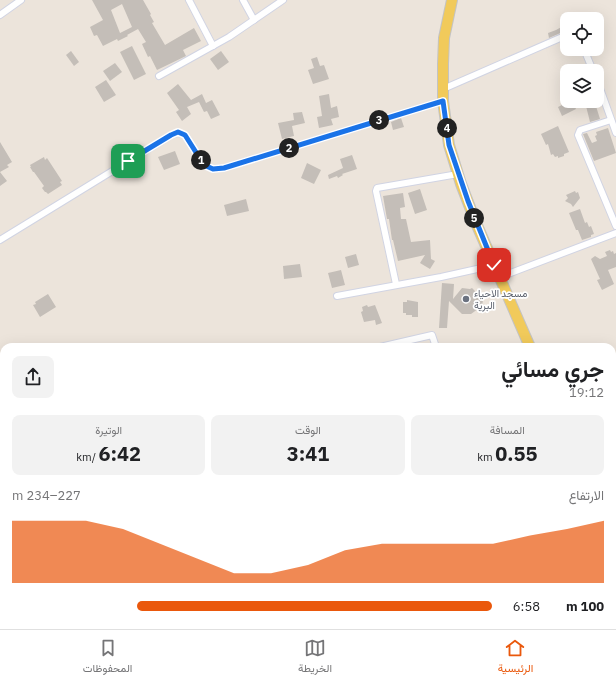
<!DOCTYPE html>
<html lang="ar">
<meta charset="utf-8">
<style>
:root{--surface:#fff;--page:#f2f2f2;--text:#202124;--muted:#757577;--line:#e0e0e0;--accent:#ea580c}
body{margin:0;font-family:"IBM Plex Sans",Vazirmatn,sans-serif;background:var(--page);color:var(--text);direction:rtl;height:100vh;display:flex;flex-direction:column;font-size:15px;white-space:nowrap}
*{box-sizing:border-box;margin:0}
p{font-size:13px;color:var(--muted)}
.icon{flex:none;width:22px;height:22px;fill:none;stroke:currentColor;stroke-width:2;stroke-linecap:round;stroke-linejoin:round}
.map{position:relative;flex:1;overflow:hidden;direction:ltr}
.side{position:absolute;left:0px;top:343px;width:616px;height:286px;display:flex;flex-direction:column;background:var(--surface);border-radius:12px 12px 0 0;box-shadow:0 4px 16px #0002;direction:rtl}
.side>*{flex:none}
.fabs{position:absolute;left:560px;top:12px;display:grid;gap:8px}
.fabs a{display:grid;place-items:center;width:44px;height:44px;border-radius:8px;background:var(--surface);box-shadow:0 4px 16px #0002;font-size:20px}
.pin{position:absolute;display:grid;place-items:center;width:34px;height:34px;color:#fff;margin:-17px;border-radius:8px;box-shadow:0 2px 6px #0006}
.km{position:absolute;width:20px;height:20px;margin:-10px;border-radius:50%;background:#222;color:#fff;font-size:11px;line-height:20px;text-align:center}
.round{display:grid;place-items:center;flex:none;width:42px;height:42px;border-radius:8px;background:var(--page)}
.summary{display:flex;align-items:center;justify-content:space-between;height:68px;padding:0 12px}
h1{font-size:22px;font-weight:700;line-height:30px}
.stats{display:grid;grid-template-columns:repeat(3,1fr);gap:6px;height:68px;padding:4px 12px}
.stats div{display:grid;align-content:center;border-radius:8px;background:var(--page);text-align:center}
.stats b{font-size:20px;font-weight:700}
.stats small{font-size:11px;font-weight:400}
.stats p{font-size:11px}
.chart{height:112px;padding:8px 12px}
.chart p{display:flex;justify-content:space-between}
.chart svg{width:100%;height:72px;margin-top:4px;fill:var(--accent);opacity:.7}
ul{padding:0 12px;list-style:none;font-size:13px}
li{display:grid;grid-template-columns:64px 48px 1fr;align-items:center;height:30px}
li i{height:10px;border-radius:5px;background:var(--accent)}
.tabs{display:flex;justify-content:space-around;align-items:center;height:56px;border-top:1px solid var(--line);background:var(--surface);font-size:11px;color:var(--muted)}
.tabs a{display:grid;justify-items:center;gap:2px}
.tabs .selected{color:var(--accent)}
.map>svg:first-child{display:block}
.building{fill:#c4beb8;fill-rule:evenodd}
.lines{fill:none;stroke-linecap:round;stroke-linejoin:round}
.minor-casing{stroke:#d1d4e3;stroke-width:8}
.secondary-casing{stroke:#d1d4e3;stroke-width:11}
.primary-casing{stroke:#c3c3c3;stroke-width:12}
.minor{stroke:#fff;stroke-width:6}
.secondary{stroke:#fff;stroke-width:9}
.primary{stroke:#f1ca5b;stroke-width:10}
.route-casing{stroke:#fff;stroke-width:8}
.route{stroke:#1a73e8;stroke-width:5}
.worship-dot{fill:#6b7280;stroke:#fff;stroke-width:1.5}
.labels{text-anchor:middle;stroke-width:3.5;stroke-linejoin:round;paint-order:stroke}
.worship-label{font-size:10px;fill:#5b616d;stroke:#fff;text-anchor:start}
</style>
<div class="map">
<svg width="616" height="629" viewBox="0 0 616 629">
<rect width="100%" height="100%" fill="#ece4db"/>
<g class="building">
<path d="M92,0h51l8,14 -1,1 4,7 -2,1 13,22 29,-17 7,13 -18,9 3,6 -29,14 -7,-14 -2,1 -6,-13 4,-2 -8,-13 -11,6 1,1 -10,5 -1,-2 -14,7 -6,-11 -3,1 -4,-9 13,-7zM122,4l10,23 -12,6 -9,-23z"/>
<path d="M567,24v6l-18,8 -1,-5 8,-3z"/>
<path d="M132,46l14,28 -12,6 -14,-28z"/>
<path d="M71,51l8,11 -5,4 -8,-11z"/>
<path d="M221,51l8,11 -11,8 -8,-11z"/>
<path d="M317,57l3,9 4,-1 5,14 -16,5 -5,-14 6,-2 -3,-9z"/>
<path d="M115,63l7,9 -12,9 -7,-10z"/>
<path d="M106,80l10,15 -12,7 -9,-15z"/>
<path d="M178,84l13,16 11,-6 4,9 6,-3 8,15 -9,4 -4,-8 -3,1 -5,-10 -12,5 4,7 -9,7 -6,-9 3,-2 -12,-17z"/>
<path d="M329,94l2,14 6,-2 2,11 -8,2 2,6 -14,3 -2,-11 5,-1 -3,-20z"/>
<path d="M570,101h2l4,8 -14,7 -4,-9z"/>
<path d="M595,103l5,16 -10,3 -4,-16z"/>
<path d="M302,112l3,11 -13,3 2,10 -12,3 -4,-16 16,-3 -1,-7z"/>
<path d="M401,118l3,9 -11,3 -2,-8z"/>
<path d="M558,126l11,26 -5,2v2l-6,2v-2l-3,1 -2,-3 -2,1 -3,-11 -2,1 -5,-11z"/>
<path d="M608,128l8,25 -22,8 -11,-27 4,-1 5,10 5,-2 -2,-5 2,-1 -1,-3z"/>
<path d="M0,142l12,20 -5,3 2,2 -9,5 7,9 -7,5z"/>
<path d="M175,151l5,13 -16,6 -6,-13z"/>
<path d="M352,155l5,14 -15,5 1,1 -5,3 -1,-2 -8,3 -1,-4 15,-7 -3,-9z"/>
<path d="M44,157l1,3 2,-2 15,23 -2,1 2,3 -14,9 -2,-2h-1l-3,-4 2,-2 -10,-14h-1l-3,-5h1l-1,-2z"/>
<path d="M307,163l14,7 -7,14 -13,-6z"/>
<path d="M420,189l7,21 -12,4 -7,-21z"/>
<path d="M575,191l1,2 2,-1 2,6 -7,9 -2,-3 -6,-3 3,-3 -2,-3z"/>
<path d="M403,193l2,14 -5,1 1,11h5l5,23 19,-2 1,19 4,2 -5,8 -10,-6 5,-8 -27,6 -5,-21h-1l-3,-21h-2l-4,-23z"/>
<path d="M246,199l3,12 -22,5 -3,-11z"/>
<path d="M580,209l5,14 2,-1 2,5 2,-1 3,8 -3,1v2l-9,3 -4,-10h-2l-7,-17z"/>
<path d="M610,250l1,2 2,-1 1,3 2,-1v14l-8,3 6,14 -12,6 -5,-10 3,-1 -9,-20 4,-3 5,3 7,-3 -2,-4z"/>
<path d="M356,254l3,11 -11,3 -3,-11z"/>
<path d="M300,264l2,13 -18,2 -1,-13z"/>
<path d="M341,270l4,15 -13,3 -4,-15z"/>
<path d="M442,283l12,1 -1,15 9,-11 8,1 2,-1 9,9 2,3 -1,6 -11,8h-9l-13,-13 -2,27h-8z"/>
<path d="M48,294l8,13 -16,10 -7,-12 3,-1 -1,-2z"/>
<path d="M407,300l11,2v15h-6v-2h-6v-2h-3v-11h4z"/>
<path d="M367,305l1,2 7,-2 7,18 -6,2 -1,-5 -11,2 -3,-10 2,-1 -1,-4z"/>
</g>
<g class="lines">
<defs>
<g id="minor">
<path d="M189,0l24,46"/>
<path d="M243,0l11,20"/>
<path d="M0,15l21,-15"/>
<path d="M584,49l9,22"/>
<path d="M159,76l70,-39 54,-37"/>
<path d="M597,80l19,53"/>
<path d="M443,89l124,-54"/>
<path d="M611,120l-31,10 -2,5 38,91"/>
<path d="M0,240l171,-105 7,-2 7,2 19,30 9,4 11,-1 219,-67"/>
<path d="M500,277l116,-44"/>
<path d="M396,284l-20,-93 1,-3 81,-14"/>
<path d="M337,296l104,-19 54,-12"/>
<path d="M380,347l52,-12 4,12"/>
<path d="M0,519l4,-2"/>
<path d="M612,596l4,-1"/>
<path d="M0,605l4,9"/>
<path d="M393,625l1,4"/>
<path d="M489,625l2,4"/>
<path d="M563,625l2,4"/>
<path d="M587,625l1,4"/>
<path d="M14,629l9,-4"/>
<path d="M456,629l8,-4"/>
</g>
<path id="secondary" d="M338,625l1,4"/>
<g id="primary">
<path d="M452,0l-8,38 -1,26v37l6,44 12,39 15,39 54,124"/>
<path d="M612,535l4,9"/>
</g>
</defs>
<use href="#minor" class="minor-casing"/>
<use href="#secondary" class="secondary-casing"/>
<use href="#primary" class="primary-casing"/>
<use href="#minor" class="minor"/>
<use href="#secondary" class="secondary"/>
<use href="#primary" class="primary"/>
</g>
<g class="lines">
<defs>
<path id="route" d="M128,161l43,-26 7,-3 7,3 19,30 9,4 11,-1 219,-67 6,44 19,56 26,64"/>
</defs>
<use href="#route" class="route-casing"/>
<use href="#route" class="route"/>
</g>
<circle class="worship-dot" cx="466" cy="299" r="4"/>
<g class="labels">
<g class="worship-label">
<text x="474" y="297">مسجد الاحياء<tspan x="474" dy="12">البرية</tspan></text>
</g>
</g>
</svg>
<div class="fabs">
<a><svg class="icon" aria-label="locate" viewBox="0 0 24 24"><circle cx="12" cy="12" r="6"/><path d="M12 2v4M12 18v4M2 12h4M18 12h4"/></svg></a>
<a><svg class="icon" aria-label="layers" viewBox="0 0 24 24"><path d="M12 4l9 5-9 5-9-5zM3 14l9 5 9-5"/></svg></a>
</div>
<div class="pin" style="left:128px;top:161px;background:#1e9e55"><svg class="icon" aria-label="arrive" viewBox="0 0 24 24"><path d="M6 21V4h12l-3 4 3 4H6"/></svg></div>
<div class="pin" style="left:494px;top:265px;background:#d93025"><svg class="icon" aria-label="check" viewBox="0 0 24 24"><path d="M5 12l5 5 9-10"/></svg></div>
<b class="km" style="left:201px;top:160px">1</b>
<b class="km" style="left:289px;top:148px">2</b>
<b class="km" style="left:379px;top:120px">3</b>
<b class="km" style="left:447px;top:128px">4</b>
<b class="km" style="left:474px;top:218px">5</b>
<section class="side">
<div class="summary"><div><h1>جري مسائي</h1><p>19:12</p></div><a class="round"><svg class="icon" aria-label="share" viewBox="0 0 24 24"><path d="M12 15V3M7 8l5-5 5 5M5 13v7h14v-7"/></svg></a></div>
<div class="stats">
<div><p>المسافة</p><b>0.55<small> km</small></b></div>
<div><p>الوقت</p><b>3:41</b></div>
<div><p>الوتيرة</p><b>6:42<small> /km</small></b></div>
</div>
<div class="chart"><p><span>الارتفاع</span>227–234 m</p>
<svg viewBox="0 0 160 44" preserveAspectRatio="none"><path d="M0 44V6L10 6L20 6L30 11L40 20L50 29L60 38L70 38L80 33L90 24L100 20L110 20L120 20L130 20L140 15L150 11L160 6V44z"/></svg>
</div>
<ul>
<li><b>100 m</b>6:58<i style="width:74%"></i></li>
</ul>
</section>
</div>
<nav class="tabs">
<a class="selected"><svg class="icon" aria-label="home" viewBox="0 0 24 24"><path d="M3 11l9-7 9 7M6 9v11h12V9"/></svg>الرئيسية</a>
<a><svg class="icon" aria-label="map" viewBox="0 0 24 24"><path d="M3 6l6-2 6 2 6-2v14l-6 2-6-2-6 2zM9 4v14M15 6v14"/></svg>الخريطة</a>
<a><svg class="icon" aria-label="saved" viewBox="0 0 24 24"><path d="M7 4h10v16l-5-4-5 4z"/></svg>المحفوظات</a>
</nav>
